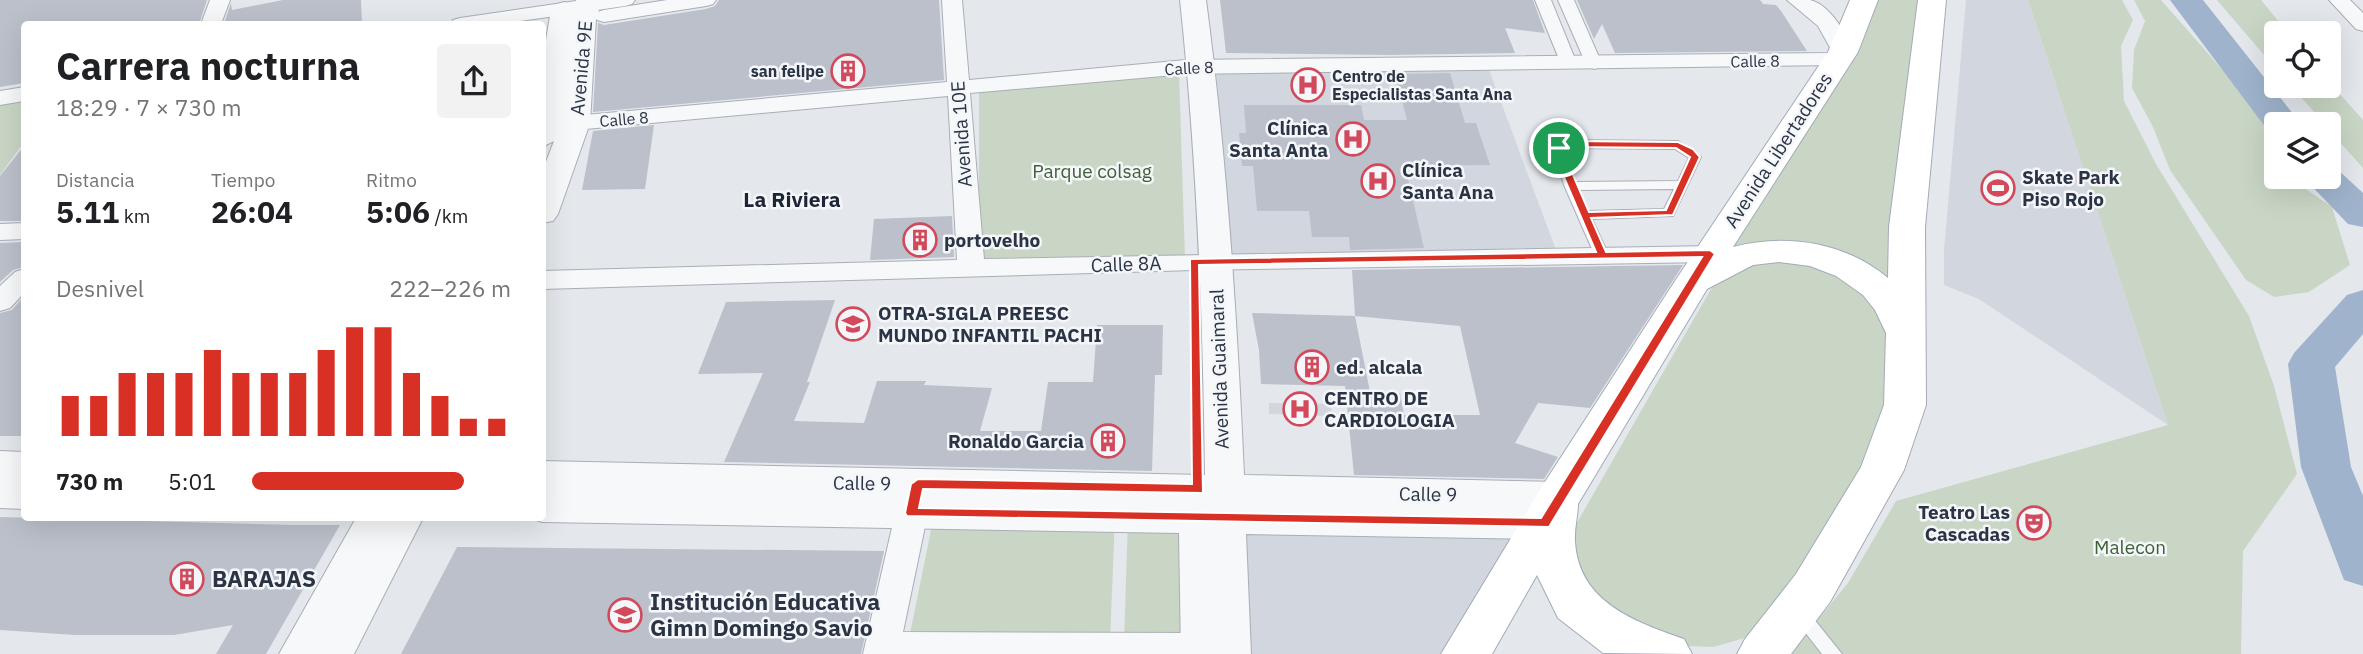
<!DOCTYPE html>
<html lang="es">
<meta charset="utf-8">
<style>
:root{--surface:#fff;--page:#f2f2f2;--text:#202124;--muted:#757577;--accent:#d93025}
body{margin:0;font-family:"IBM Plex Sans",sans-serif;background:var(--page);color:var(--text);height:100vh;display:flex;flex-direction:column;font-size:26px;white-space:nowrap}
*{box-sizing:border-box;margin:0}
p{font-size:23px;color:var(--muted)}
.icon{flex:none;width:38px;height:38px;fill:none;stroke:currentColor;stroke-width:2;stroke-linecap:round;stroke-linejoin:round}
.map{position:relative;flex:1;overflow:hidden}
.details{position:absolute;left:21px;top:21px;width:525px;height:500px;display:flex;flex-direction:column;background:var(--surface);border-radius:7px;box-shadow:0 7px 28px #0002}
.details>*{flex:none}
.controls{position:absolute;left:2264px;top:21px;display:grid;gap:14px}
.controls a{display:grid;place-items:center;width:77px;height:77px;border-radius:7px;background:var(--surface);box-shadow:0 7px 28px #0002;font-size:35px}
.pin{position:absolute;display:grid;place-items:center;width:60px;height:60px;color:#fff;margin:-30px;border:4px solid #fff;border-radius:50%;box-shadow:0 2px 7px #0007}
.round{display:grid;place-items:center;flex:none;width:74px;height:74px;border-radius:7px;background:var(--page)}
.headline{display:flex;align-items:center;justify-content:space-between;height:119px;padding:0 35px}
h1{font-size:38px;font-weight:700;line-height:52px}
.stats{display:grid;grid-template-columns:repeat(3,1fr);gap:10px;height:119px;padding:7px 35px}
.stats div{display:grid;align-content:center}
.stats b{font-size:30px;font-weight:700}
.stats small{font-size:19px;font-weight:400}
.stats p{font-size:19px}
.chart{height:196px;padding:14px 35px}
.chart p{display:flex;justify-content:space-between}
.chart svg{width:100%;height:126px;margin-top:7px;stroke:var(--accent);stroke-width:6}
ul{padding:0 35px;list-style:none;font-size:23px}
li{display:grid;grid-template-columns:112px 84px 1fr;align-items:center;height:52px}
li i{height:18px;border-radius:9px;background:var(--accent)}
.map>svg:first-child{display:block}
.built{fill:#d2d6de}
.green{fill:#c9d6c5}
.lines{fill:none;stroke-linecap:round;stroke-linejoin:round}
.river{fill:#9fb4cc;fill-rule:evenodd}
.building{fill:#bbc0ca;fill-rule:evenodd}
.service-casing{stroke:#a9aeb7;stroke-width:2}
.pedestrian-casing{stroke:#a9aeb7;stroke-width:2}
.minor-casing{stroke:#a9aeb7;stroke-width:2}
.tertiary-casing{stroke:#a9aeb7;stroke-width:2}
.primary-casing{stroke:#a3abb8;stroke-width:2}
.service{fill:#f7f8fa;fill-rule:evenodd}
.pedestrian{fill:#f7f8fa;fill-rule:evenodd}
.minor{fill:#f7f8fa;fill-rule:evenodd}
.tertiary{fill:#f7f8fa;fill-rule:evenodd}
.primary{fill:#fff;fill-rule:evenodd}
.route{fill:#d93025;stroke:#fff;stroke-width:2;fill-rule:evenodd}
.labels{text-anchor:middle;stroke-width:5;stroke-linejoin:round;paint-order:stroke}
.far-street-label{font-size:16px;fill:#2b3445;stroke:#f4f6f9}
.far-poi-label{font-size:16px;font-weight:bold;fill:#2b3445;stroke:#f4f6f9;text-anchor:end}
.street-label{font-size:19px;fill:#2b3445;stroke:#f4f6f9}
.poi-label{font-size:19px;font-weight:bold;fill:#2b3445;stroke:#f4f6f9;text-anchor:start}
.park-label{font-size:19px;fill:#3f6138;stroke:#f4f6f9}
.neighbourhood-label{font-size:21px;font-weight:bold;fill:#1d2536;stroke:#f4f6f9}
.near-poi-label{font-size:23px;font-weight:bold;fill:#2b3445;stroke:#f4f6f9;text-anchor:start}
</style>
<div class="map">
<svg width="2363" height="654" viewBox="0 0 2363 654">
<rect width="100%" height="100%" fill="#e4e7ec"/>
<g class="built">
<path d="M1966,0h62l140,425 -189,-126 -35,-14v-35z"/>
<path d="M1488,67l68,183 -325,4 -15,-184z"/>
<path d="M1269,403l62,1 1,12 -63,-2z"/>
<path d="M1230,522l292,8 -76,124h-212z"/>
</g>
<g class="green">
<path d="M1867,0h61l-32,300 -38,-31 -133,-17z"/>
<path d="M2028,0h94l11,20 -12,26 3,55 32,63 93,152 25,70 23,88 -54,77 -2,103h-452l59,-71 48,-82 272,-76z"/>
<path d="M2134,0h27l80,91 36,54v32h21l9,13 25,17 18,58 -41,27 -35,5 -28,-17 -76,-110 -17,-43 -21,-39 2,-38 11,-29z"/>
<path d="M2217,0h44l27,33h-11v37z"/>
<path d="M1179,72l6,187 -206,5v-172z"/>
<path d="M2329,82l34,38v48l-34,-38v-6h-4l-34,-38h38z"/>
<path d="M24,100v42l-24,33v-71z"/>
<path d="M1750,257h32l62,15 48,50 1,88 -76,139 -65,87 -39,11 -46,-2 -80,-52 -20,-53 148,-258z"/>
<path d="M934,515l181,2 -5,124 -201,-2z"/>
<path d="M1128,518h53v123l-57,1z"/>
</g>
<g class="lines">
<g class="river">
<path d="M2170,0h33l98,124h-24v10l-8,-2z"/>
<path d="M2329,167l8,2 26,24v34l-15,-3 -45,-47h26z"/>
<path d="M2363,290v44l-28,33 16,100 12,29v90l-19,-6 -43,-113 -13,-103 6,-11 53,-58z"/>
</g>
</g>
<g class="building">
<path d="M0,0h207l-8,24h-175v59l-24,4z"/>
<path d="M283,0h78l1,24h-138l7,-21 1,7z"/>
<path d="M719,0h220l5,80 -351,32 5,-89 6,2 102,-16 9,-3z"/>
<path d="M1220,0h313l12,33 -40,-5 10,25 -124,2 -165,-2z"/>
<path d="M1577,0h183l3,4 13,1 5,6 26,40 -192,2 -13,-29 -8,15z"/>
<path d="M1450,73l15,50h11l14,42 -85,1 19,82 -74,2 -1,-13h-37l-3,-26h-52l-4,-45h-11l-3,-33h7l-2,-28h117l3,15h43l-12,-46z"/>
<path d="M654,125l-9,64 -63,1 11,-59z"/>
<path d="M24,146v75h-24v-45z"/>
<path d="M952,216l2,41 -84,3 4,-41z"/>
<path d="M24,242v25l-11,3 -13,12v-39z"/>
<path d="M1683,265l-93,143 -52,-5 -23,40 43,14 -14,22 -190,-4 -9,-89 -84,-2 -2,-34 -7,-37 103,3 -3,-46zM1355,316l105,10 20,89h-76l-4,-22 -30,-1z"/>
<path d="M24,296v140h-24v-123l12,-3z"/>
<path d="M835,300l-28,82h3l-16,39 70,2 13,-42h49l-2,4 68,3 -12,43h61l7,-49h45l4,-57h66l-1,50h-7l-3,96 -428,-9 39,-89 -65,1 28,-72z"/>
<path d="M0,517l293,8h47l-74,129h-50l17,-29 -59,10h-99l-75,-5z"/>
<path d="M457,547l427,4 -23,103h-460z"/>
</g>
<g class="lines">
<defs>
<g id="service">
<path d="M1564,140l114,1 23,16 -28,59 -81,3 17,37 -7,4 -7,-4 -31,-71 -11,-37zM1567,148l108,1 14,9 -11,23 -103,1 -9,-25zM1674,189l-10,20 -76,2 -10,-21z"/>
<path d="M1799,606l6,2 37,46h-20l-32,-41 3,-5z"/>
</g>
<g id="pedestrian">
<path d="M1535,0h16l26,64 -2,3h-12l-2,-3z"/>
<path d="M1558,0h16l28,64 -2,3 -6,2 -8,-5z"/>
</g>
<g id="minor">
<path d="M210,0h20l-9,24h-20z"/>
<path d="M583,0h52l-3,4 -7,2 -126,18h-49l3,-4 7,-2z"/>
<path d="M667,0h49l-3,4 -7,2 -102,16 -7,-2 -3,-4 3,-4 7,-2z"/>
<path d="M942,0h20l7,80 217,-20 647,-7 -15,-27 -31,-26c7,0 16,0 23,0 21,5 36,34 44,52l-9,12 -8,1 -651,9 -216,19 14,166 726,-13 9,2 4,6 -4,6 -9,2 -516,8 -652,19v-18l415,-11 -9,-164 -396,36 -10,-4 2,-8 8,-2 395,-36z"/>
<path d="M2329,0h21l13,13v18l-7,-2z"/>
<path d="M24,87v14l-24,4v-14z"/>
<path d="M24,223v16l-24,1v-16z"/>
<path d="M24,269v24l-14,15 -10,3v-25l15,-14z"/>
<path d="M916,481l11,3 5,9 -29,139 299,1 13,4 5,11 -3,6h-354l37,-161 5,-9z"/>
</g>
<g id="tertiary">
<path d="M576,0h26l-6,19 -6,104 -32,91 -5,7 -11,2v-51l12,-31 -12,6v-83l9,-54 4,-5 9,-3 10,4z"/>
<path d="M1180,0h26c21,158 31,316 38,475l315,7 14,4 6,11 -6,11 -14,4 5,11 -6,11 -14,5 -298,-5 5,120h-70l-2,-121 -637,-11 -11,-4h11v-57l663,14c-2,-159 -8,-317 -25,-475z"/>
<path d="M0,451l24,1v57l-24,-1z"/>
<path d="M356,518h67l-69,136h-75z"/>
</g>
<path id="primary" d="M1850,0h28l-20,52 -125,195c53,-14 112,-5 155,31l1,-51 29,-227h28l-21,227 1,178 -22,65 -74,132 -39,52h-54l8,-15 51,-65 65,-107 23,-62 2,-72 -11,-23 -12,-15 -27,-19 -26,-10 -31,-4 -26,3 -46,24 -129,215c0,12 -4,25 -3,38 4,61 61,80 109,97l8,15 -89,-1 -45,-35 -21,-43 -45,79h-51l102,-169 132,-204 153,-229z"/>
</defs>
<use href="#service" class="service-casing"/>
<use href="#pedestrian" class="pedestrian-casing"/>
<use href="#minor" class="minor-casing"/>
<use href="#tertiary" class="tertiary-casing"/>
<use href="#primary" class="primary-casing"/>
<use href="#service" class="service"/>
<use href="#pedestrian" class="pedestrian"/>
<use href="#minor" class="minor"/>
<use href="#tertiary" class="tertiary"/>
<use href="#primary" class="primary"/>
</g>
<path class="route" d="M1564,141l114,1 15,7 7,8 -27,58 -82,3 15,34 104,-2 5,4 -166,273 -642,-11 -2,-3 6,-29 7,-5 274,5 -2,-225 406,-7 -42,-98 1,-8zM1566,147l110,1 14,9 -24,53 -77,2 -25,-58zM1702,257l-161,261 -622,-10 4,-19 280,4 -4,-228z"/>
<defs>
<symbol id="building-ring" viewBox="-11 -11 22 22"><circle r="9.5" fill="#f4f6f9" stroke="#d1495b" stroke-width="1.5"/><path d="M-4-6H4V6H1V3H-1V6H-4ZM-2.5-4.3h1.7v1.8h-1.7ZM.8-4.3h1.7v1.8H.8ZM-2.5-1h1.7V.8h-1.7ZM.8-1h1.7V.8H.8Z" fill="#d1495b"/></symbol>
<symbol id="hospital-ring" viewBox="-11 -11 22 22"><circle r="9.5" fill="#f4f6f9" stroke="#d1495b" stroke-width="1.5"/><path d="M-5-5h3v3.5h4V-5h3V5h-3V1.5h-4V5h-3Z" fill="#d1495b"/></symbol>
<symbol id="stadium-ring" viewBox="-11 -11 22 22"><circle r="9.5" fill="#f4f6f9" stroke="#d1495b" stroke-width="1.5"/><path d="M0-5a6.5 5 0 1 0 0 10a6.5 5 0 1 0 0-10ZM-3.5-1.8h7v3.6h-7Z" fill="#d1495b"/></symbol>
<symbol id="school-ring" viewBox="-11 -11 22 22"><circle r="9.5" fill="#f4f6f9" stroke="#d1495b" stroke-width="1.5"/><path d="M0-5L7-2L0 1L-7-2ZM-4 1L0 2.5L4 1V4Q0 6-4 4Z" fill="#d1495b"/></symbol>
<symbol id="theatre-ring" viewBox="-11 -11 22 22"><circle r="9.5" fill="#f4f6f9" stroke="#d1495b" stroke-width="1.5"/><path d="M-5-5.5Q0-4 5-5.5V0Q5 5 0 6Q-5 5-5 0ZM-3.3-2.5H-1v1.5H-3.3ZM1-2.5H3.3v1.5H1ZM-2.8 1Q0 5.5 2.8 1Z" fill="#d1495b"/></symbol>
</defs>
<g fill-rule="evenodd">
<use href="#building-ring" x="829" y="52" width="38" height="38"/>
<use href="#hospital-ring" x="1289" y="66" width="38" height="38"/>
<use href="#hospital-ring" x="1334" y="120" width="38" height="38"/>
<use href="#hospital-ring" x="1359" y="162" width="38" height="38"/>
<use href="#stadium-ring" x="1979" y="169" width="38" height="38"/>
<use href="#building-ring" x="901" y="221" width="38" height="38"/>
<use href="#school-ring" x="834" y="305" width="38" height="38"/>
<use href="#building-ring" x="1293" y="348" width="38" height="38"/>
<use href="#hospital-ring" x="1281" y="390" width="38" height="38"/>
<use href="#building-ring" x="1089" y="422" width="38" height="38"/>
<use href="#theatre-ring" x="2015" y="504" width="38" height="38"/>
<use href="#building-ring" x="168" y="560" width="38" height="38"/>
<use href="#school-ring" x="606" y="596" width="38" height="38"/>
</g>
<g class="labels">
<g class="far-street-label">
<text transform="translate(1755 61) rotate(-1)" y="6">Calle 8</text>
<text transform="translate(1189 68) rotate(-3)" y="6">Calle 8</text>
<text transform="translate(624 119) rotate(-5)" y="6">Calle 8</text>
</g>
<g class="far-poi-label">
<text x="824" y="77">san felipe</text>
<text x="1332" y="82" text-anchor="start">Centro de<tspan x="1332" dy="18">Especialistas Santa Ana</tspan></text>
</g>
<g class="street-label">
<text transform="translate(581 68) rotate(-85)" y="7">Avenida 9E</text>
<text transform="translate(961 134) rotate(-94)" y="7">Avenida 10E</text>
<text transform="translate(1778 150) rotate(-57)" y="7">Avenida Libertadores</text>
<text transform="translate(1126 264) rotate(-2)" y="7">Calle 8A</text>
<text transform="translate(1219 369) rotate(-92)" y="7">Avenida Guaimaral</text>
<text transform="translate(862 483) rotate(1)" y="7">Calle 9</text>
<text transform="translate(1428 494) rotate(1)" y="7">Calle 9</text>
</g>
<g class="poi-label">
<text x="1328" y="135" text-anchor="end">Clínica<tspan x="1328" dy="22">Santa Anta</tspan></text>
<text x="1402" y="177">Clínica<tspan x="1402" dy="22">Santa Ana</tspan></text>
<text x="2022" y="184">Skate Park<tspan x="2022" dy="22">Piso Rojo</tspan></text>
<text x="944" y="247">portovelho</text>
<text x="878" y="320">OTRA-SIGLA PREESC<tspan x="878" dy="22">MUNDO INFANTIL PACHI</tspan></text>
<text x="1336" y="374">ed. alcala</text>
<text x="1324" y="405">CENTRO DE<tspan x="1324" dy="22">CARDIOLOGIA</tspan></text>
<text x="1084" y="448" text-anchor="end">Ronaldo Garcia</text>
<text x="2010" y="519" text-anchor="end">Teatro Las<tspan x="2010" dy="22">Cascadas</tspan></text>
</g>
<g class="park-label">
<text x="1092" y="178">Parque colsag</text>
<text x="2130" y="554">Malecon</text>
</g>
<g class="neighbourhood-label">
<text x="792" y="207">La Riviera</text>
</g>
<g class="near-poi-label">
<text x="212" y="587">BARAJAS</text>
<text x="650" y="610">Institución Educativa<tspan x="650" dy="26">Gimn Domingo Savio</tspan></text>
</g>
</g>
</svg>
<div class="controls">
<a><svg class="icon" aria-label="locate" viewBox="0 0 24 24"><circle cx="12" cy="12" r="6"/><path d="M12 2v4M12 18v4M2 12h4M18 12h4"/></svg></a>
<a><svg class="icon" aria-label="layers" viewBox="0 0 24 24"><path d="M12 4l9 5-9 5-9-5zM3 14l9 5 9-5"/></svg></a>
</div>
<div class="pin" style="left:1559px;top:148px;background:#1e9e55"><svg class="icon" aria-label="arrive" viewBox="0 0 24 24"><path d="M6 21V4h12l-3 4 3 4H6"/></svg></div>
<section class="details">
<div class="headline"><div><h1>Carrera nocturna</h1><p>18:29 · 7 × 730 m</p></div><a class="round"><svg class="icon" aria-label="share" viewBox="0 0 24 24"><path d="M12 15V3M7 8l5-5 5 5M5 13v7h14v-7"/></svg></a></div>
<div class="stats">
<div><p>Distancia</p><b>5.11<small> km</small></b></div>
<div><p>Tiempo</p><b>26:04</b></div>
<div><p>Ritmo</p><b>5:06<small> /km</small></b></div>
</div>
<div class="chart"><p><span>Desnivel</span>222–226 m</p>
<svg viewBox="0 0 160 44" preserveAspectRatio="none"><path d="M5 44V30M15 44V30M25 44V22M35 44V22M45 44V22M55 44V14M65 44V22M75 44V22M85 44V22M95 44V14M105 44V6M115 44V6M125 44V22M135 44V30M145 44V38M155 44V38"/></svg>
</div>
<ul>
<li><b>730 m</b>5:01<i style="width:82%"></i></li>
</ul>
</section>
</div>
